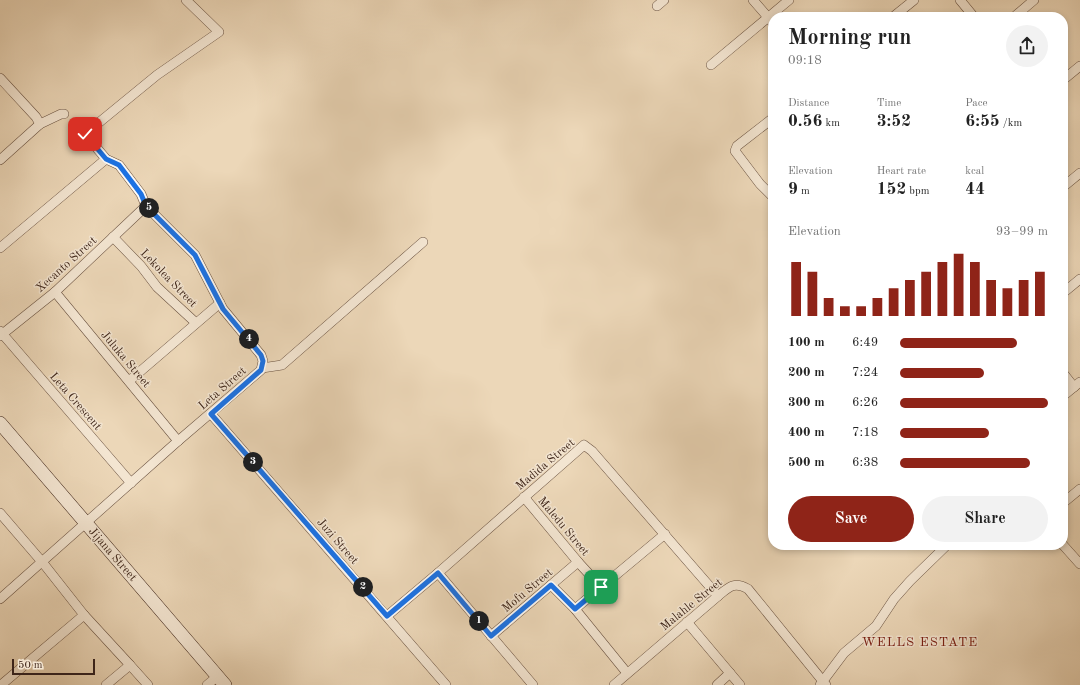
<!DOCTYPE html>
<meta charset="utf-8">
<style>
:root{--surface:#fff;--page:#f2f2f2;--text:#222;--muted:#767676;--accent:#8f2418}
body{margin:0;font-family:"Old Standard TT",serif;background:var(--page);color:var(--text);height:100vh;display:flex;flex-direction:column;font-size:15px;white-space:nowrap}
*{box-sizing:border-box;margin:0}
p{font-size:13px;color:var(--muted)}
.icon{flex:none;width:22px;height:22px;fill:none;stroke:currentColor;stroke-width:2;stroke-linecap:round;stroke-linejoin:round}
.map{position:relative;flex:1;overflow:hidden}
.panel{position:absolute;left:768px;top:12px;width:300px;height:538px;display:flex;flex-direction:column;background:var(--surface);border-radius:16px;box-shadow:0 2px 6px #0003}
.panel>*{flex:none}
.scale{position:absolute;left:12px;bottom:10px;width:83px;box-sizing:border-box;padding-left:4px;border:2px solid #3e2519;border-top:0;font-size:11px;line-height:14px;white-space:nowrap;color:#3e2519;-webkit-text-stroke:3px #f3e5d1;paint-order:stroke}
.pin{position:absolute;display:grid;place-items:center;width:34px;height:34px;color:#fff;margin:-17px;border-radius:8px;box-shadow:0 2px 6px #0006}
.km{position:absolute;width:20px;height:20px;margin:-10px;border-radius:50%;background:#222;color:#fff;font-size:11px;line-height:20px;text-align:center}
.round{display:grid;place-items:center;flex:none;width:42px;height:42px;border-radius:21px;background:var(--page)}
.summary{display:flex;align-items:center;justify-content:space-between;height:68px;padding:0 20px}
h1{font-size:22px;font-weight:700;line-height:30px}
.stats{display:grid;grid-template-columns:repeat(3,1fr);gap:6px;height:68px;padding:4px 20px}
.stats div{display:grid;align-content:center}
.stats b{font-size:17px;font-weight:700}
.stats small{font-size:11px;font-weight:400}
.stats p{font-size:11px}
.chart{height:112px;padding:8px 20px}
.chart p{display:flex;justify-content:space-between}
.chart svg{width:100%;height:72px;margin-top:4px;stroke:var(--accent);stroke-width:6}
.button{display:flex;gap:8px;margin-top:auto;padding:8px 20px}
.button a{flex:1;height:46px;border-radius:24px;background:var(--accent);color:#fff;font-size:16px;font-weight:700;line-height:46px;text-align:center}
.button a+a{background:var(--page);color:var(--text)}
ul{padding:0 20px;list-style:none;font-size:13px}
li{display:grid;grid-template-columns:64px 48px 1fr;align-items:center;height:30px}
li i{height:10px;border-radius:5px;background:var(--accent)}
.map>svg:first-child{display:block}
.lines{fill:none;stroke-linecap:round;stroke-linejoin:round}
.street-casing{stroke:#6a5241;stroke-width:10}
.secondary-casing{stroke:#3e2519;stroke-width:14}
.street{stroke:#f3e5d1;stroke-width:9}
.secondary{stroke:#f3e5d1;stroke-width:13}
.route-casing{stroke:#fff;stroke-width:8}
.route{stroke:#1a73e8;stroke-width:5}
.labels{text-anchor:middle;stroke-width:3;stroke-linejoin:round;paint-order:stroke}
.street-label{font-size:12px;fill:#3e2519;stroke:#f3e5d1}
.neighbourhood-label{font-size:13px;letter-spacing:1px;fill:#7a1f14;stroke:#f3e5d1}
</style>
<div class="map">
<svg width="1080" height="685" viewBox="0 0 1080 685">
<rect width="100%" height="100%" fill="#ecd7b8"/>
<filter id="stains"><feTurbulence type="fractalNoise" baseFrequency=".005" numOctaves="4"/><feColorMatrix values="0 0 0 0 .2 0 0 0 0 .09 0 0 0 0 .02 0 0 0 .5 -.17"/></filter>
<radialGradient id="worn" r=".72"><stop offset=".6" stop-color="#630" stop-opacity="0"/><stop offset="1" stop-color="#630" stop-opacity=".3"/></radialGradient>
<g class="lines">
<defs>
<g id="street">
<path d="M753,0l20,23"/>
<path d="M960,0l14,17"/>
<path d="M657,6l7,-6"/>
<path d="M893,17l21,-17"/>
<path d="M1014,17l20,-17"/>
<path d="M711,65l78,-65"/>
<path d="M0,78l36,39 4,7"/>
<path d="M1063,80l17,-14"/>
<path d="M773,118l-36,28 -2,5 25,33 13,13"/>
<path d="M0,160l40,-36 21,-10h3"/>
<path d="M1063,187l17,-14"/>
<path d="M113,237l28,29 16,21 39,36"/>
<path d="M0,248l106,-89"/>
<path d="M55,292l123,149"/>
<path d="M1063,293l17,-14"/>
<path d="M0,331l131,152"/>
<path d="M0,336l55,-44 91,-86"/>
<path d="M262,368l20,-3 141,-123"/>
<path d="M1063,373l11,14"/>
<path d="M129,381l91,-78"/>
<path d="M1063,396l17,-14"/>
<path d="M211,414l235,271"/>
<path d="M524,497l54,65 23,25"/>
<path d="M1063,503l17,-14"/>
<path d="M0,513l43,50 41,52 -83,70"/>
<path d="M1063,545l17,19"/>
<path d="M438,573l95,112"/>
<path d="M551,585l24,24 52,64"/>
<path d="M0,599l178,-158 83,-71 2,-9 -2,-6 -38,-46 -28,-54 -49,-49 -5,-12 -22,-29 -13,-6 -21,-25 72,-59 62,-43 -33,-32"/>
<path d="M575,609l90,-75"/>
<path d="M84,615l46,50"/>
<path d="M387,616l51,-43 146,-128 8,6 126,145"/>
<path d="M687,622l53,63"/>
<path d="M491,636l87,-74"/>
<path d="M106,685l24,-20 18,20"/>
<path d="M207,685l11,-9"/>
<path d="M614,685l104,-89c11,-9 16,-15 30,-7l78,96"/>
<path d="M717,685l13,-12"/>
<path d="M820,685l24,-32 32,-27 18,-27 16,-18 37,-36"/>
</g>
<path id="secondary" d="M0,423l225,262"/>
</defs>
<use href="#street" class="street-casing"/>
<use href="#secondary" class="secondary-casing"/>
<use href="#street" class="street"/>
<use href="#secondary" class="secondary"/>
</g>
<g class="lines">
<defs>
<path id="route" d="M85,134l21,25 13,6 22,29 5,12 49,49 28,54 38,46 2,6 -2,9 -50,44 176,202 51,-43 53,63 60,-51 24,24 26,-22"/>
</defs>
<use href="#route" class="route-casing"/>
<use href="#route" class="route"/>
</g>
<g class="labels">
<g class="street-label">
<text transform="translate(66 264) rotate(-42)" y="4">Xecanto Street</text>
<text transform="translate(169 278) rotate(46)" y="4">Lekolea Street</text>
<text transform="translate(126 359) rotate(50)" y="4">Juluka Street</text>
<text transform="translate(222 388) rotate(-41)" y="4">Leta Street</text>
<text transform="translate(76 401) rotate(49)" y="4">Leta Crescent</text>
<text transform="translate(545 464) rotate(-40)" y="4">Madida Street</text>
<text transform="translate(564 526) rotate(50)" y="4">Maledu Street</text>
<text transform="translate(338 541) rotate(49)" y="4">Juzi Street</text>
<text transform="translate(113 554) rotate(49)" y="4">Jijana Street</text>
<text transform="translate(527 590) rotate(-40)" y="4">Mofu Street</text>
<text transform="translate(691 604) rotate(-39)" y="4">Malahle Street</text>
</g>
<g class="neighbourhood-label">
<text x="920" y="646">WELLS ESTATE</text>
</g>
</g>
<rect width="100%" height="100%" filter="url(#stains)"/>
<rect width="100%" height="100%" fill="url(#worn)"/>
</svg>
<div class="scale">50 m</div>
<div class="pin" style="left:601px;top:587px;background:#1e9e55"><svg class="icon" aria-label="arrive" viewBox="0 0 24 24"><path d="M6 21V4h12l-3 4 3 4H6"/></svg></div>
<div class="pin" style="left:85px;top:134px;background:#d93025"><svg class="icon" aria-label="check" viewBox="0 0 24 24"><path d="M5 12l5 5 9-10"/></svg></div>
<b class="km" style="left:479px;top:621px">1</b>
<b class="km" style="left:363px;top:587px">2</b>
<b class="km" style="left:253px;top:462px">3</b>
<b class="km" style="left:249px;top:339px">4</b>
<b class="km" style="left:149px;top:208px">5</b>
<section class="panel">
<div class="summary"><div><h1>Morning run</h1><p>09:18</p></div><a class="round"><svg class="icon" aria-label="share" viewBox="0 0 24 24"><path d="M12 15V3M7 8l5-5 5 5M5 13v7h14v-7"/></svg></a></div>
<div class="stats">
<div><p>Distance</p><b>0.56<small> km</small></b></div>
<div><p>Time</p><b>3:52</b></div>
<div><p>Pace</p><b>6:55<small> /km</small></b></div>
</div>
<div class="stats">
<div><p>Elevation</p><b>9<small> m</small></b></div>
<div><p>Heart rate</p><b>152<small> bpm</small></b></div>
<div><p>kcal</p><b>44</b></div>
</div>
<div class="chart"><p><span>Elevation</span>93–99 m</p>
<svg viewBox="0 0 160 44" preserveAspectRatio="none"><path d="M5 44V11M15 44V17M25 44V33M35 44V38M45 44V38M55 44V33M65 44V27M75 44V22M85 44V17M95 44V11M105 44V6M115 44V11M125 44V22M135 44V27M145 44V22M155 44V17"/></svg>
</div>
<ul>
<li><b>100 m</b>6:49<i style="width:79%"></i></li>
<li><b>200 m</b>7:24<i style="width:57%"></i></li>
<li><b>300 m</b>6:26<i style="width:100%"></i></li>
<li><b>400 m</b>7:18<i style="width:60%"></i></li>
<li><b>500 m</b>6:38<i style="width:88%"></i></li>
</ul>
<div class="button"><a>Save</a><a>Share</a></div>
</section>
</div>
